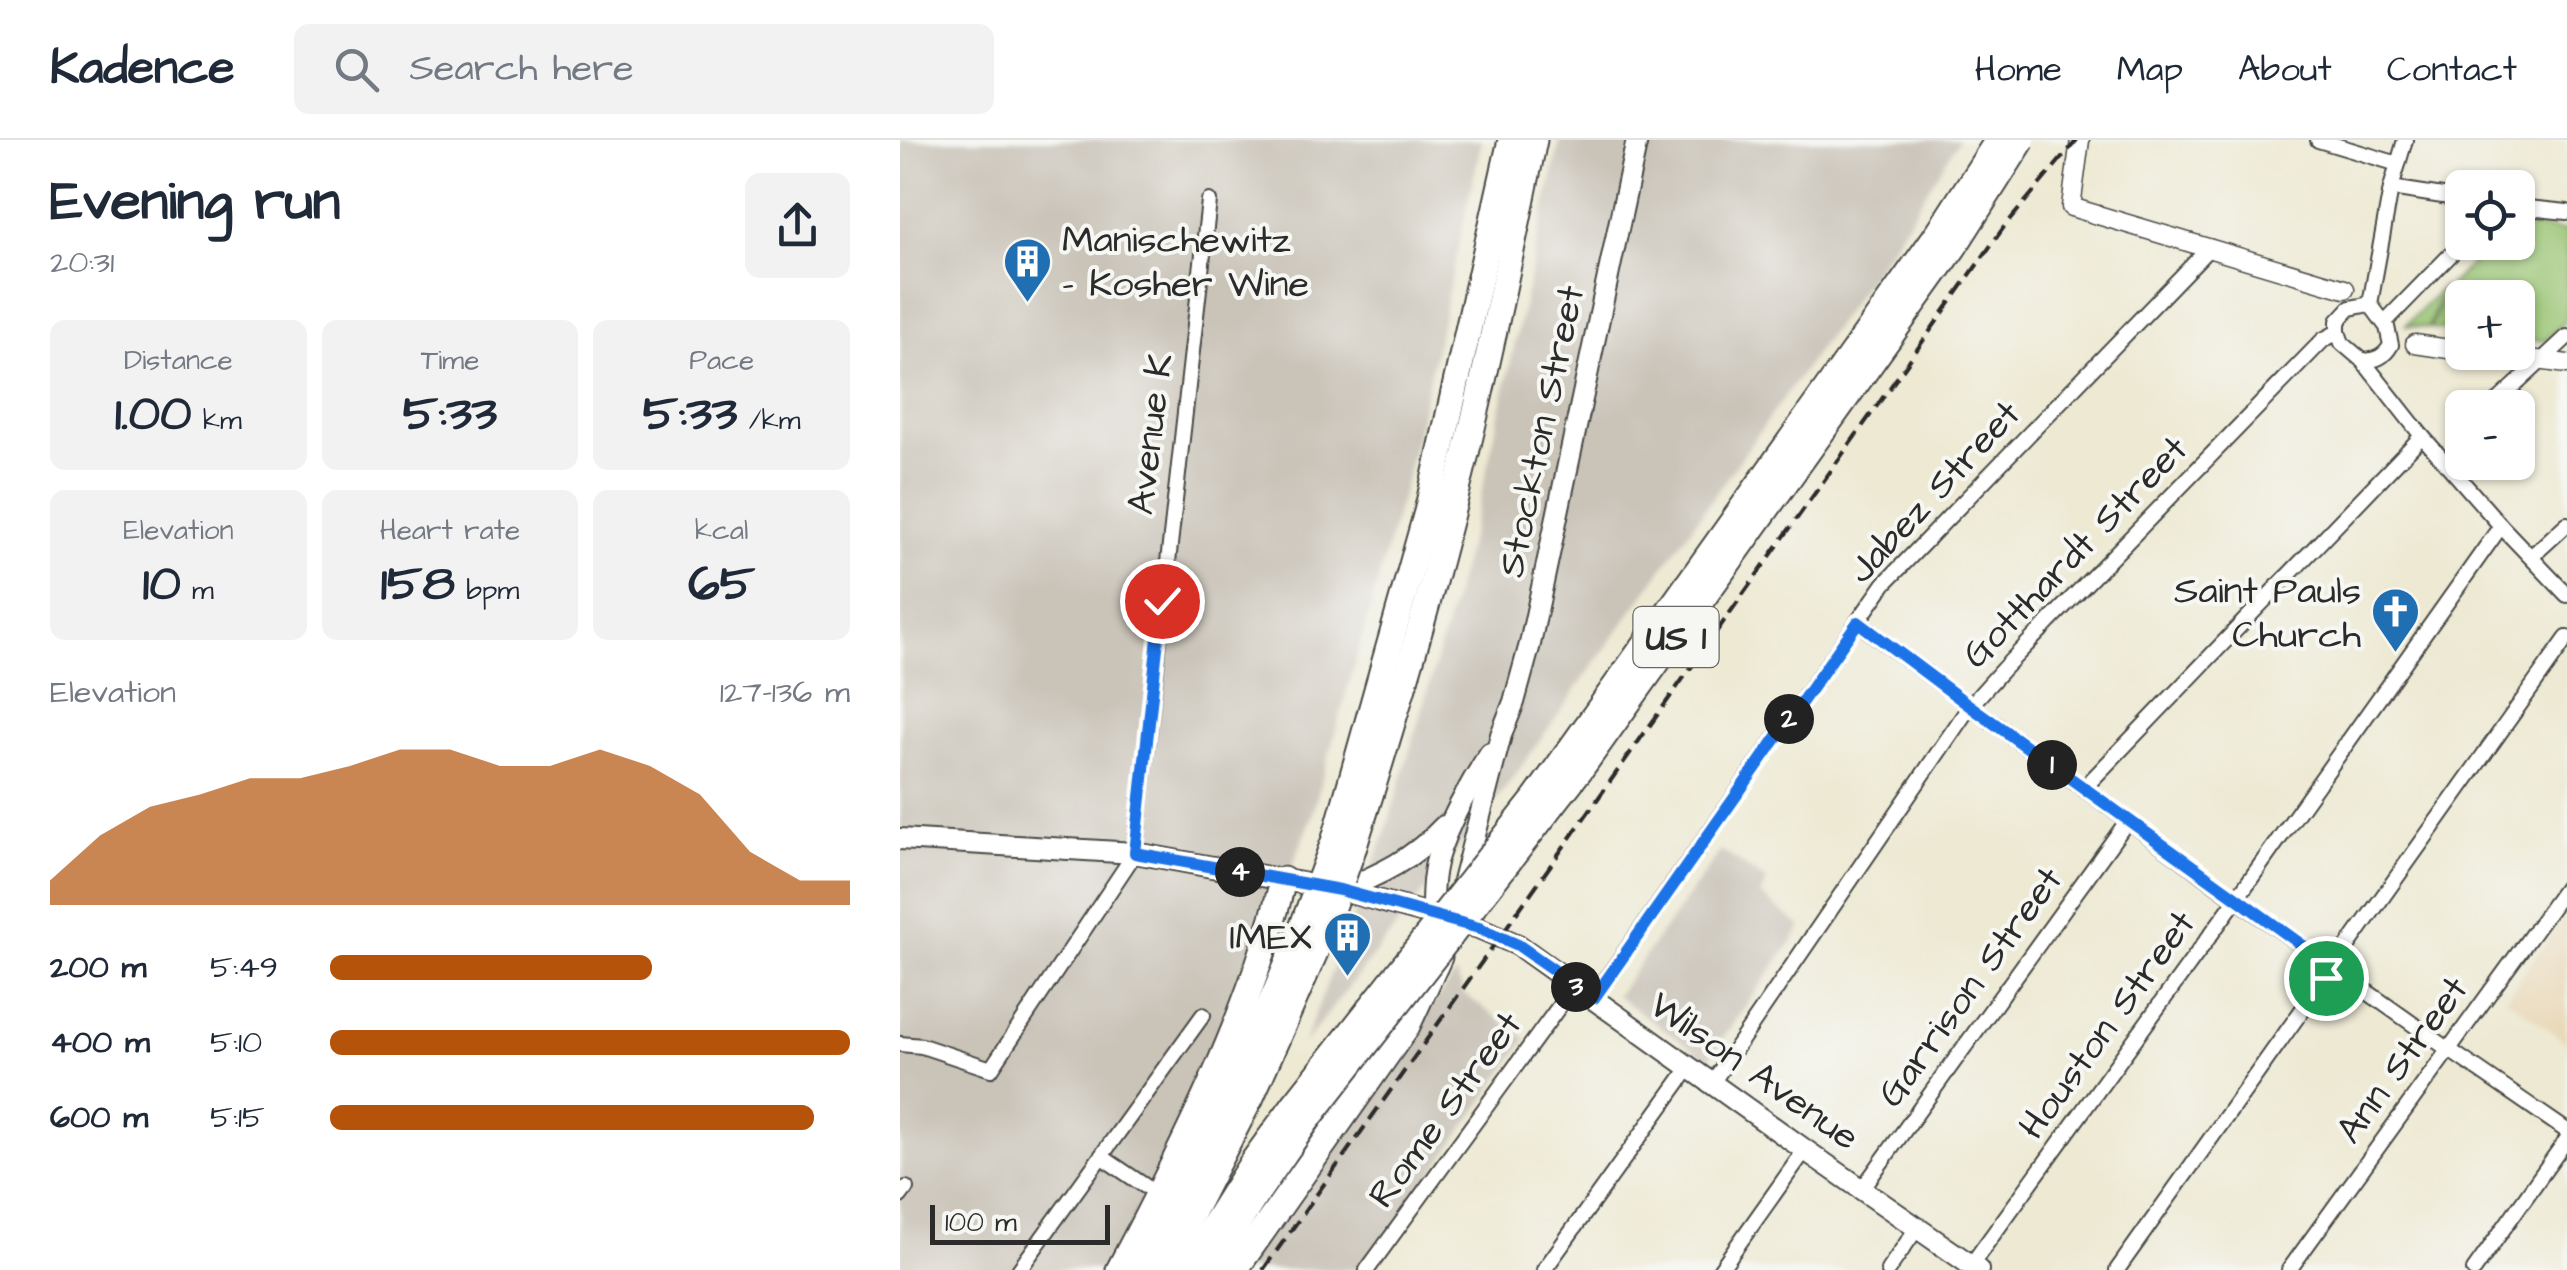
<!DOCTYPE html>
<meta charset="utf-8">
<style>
:root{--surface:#fff;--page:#f2f2f3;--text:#1f2937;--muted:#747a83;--line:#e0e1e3;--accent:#b45309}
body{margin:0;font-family:"Architects Daughter",sans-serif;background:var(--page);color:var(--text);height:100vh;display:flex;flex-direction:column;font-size:38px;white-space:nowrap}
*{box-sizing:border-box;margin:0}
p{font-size:32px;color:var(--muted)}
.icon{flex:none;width:55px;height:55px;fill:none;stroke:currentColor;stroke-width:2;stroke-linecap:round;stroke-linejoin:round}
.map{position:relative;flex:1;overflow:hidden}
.drawer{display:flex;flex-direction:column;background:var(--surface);width:900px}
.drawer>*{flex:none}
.controls{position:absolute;left:1545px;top:30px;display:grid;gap:20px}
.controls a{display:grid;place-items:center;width:90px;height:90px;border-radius:15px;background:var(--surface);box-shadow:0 2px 8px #0004;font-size:50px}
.scale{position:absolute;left:30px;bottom:25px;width:180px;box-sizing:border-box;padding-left:10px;border:5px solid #2b2b2b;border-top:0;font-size:28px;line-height:35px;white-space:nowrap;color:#2b2b2b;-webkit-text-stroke:8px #f6f6f2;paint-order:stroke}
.pin{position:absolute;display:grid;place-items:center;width:85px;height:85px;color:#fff;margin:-42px;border:5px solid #fff;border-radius:50%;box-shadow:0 2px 10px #0007}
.km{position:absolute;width:50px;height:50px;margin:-25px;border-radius:50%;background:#222;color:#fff;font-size:28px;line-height:50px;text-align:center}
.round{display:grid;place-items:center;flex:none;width:105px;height:105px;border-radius:15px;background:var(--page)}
.overview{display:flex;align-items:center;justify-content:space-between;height:170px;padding:0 50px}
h1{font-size:55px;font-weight:700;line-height:75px}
.metrics{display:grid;grid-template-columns:repeat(3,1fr);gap:15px;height:170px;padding:10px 50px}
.metrics div{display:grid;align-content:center;border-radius:15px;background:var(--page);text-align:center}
.metrics b{font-size:50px;font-weight:700}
.metrics small{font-size:28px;font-weight:400}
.metrics p{font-size:28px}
.chart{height:280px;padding:20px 50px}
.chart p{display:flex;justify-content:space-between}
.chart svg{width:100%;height:180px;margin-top:10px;fill:var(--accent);opacity:.7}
ul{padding:0 50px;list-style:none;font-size:32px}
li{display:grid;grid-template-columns:160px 120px 1fr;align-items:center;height:75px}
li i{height:25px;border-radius:12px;background:var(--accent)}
header{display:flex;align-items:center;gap:60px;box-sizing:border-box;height:140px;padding:0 50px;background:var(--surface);border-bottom:2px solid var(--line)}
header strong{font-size:48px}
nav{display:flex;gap:55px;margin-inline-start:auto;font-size:35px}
.search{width:700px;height:90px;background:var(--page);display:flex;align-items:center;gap:25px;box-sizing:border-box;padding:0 35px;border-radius:15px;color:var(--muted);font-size:38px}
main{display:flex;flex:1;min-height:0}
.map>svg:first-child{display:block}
.built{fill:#e9d9ba}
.industrial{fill:#c9c3b8}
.green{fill:#97c370;stroke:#61774e;stroke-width:2.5}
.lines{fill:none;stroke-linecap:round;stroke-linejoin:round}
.minor-casing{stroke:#484844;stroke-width:18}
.tertiary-casing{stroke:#484844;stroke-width:21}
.secondary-casing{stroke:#484844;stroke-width:24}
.motorway-casing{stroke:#484844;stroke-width:29}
.minor{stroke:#fff;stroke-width:14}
.tertiary{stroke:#fff;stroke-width:18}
.secondary{stroke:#fff;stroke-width:20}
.motorway{stroke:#fff;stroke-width:25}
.rail{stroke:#2b2b2b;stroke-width:4;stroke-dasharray:15 8;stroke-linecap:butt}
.motorway-bridge-casing{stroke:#484844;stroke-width:29;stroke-linecap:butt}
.motorway-bridge{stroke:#fff;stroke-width:25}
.route-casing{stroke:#fff;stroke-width:20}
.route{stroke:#1a73e8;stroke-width:12}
.labels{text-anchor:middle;stroke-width:8;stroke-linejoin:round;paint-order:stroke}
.shield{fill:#f6f6f2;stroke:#686867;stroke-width:2.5}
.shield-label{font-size:35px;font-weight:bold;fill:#2b2b2b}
.poi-label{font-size:38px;fill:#2b2b2b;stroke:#f6f6f2;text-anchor:end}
.street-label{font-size:38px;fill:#2b2b2b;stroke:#f6f6f2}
</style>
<header>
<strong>Kadence</strong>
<div class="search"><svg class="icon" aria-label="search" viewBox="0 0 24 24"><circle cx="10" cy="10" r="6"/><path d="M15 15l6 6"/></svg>Search here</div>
<nav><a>Home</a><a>Map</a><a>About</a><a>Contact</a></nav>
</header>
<main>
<section class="drawer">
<div class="overview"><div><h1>Evening run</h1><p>20:31</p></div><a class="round"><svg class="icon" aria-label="share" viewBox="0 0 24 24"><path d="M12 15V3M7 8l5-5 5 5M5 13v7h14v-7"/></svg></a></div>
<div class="metrics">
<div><p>Distance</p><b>1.00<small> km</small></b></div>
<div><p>Time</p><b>5:33</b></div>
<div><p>Pace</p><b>5:33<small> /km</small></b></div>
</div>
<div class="metrics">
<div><p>Elevation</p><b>10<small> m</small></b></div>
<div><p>Heart rate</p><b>158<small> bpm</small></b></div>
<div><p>kcal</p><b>65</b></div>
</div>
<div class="chart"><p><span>Elevation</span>127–136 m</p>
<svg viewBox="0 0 160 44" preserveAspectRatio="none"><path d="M0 44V38L10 27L20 20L30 17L40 13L50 13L60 10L70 6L80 6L90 10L100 10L110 6L120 10L130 17L140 31L150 38L160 38V44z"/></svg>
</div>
<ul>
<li><b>200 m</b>5:49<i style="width:62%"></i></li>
<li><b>400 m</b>5:10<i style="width:100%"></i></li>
<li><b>600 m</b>5:15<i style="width:93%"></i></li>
</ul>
</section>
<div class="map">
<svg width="1667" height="1130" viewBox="0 0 1667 1130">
<rect width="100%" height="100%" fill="#f6f6f2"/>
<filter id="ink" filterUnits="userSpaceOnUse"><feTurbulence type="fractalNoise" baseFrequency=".01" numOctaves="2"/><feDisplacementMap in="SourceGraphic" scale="20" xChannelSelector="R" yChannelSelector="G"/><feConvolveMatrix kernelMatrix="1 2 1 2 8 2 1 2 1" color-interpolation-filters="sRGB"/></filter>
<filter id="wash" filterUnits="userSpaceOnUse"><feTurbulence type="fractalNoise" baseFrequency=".0048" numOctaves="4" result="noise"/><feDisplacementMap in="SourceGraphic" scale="40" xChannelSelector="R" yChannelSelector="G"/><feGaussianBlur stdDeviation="2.25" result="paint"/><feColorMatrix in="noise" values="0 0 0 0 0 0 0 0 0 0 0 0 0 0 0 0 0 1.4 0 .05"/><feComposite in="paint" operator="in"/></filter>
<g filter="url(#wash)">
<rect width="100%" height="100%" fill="#ede9d3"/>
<path class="built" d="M1667,772v131l-61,-45z"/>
<g class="industrial">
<path d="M0,0h582l-75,337 -95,338 -70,183 -107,218 -31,54h-204z"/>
<path d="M660,0h399l-65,103 -383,538 -208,264 82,-211 47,-159 46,-166z"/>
<path d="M821,710l46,31 -7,14 42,32 -94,133 -92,-64z"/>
<path d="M556,834l8,20 63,45 -163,231h-124l57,-92z"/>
</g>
<g class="green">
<path d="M1630,87l37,4v88l-22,22 -27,-3v-40h-56v33l-32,-3 18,-41 44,-44 26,-1v-10z"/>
<path d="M1544,146l-16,42 -22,-3z"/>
</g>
</g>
<g filter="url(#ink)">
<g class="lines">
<defs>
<g id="minor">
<path d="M1418,0l80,24"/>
<path d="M1491,48l71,11"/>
<path d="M1618,67l49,5"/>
<path d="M1470,164l21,-116 14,-48"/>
<path d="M1484,183l79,-81"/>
<path d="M1463,221c14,-1 21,-4 28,-16l-4,-18 -17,-23 -20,4 -12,13v11l4,11 21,18 59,75 79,90 66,69"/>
<path d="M1598,261l69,-64"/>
<path d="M1632,416l35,-32"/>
<path d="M957,482l113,84 266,193 212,150 119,82"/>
<path d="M1184,648l338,-352"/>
<path d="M693,858l292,-415 325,-336"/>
<path d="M0,904l22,2 69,23 144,-216 74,-652"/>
<path d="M812,943l258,-377 33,-37 320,-329 15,-8"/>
<path d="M202,1017l43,29"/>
<path d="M962,1049l266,-369"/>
<path d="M0,1056l6,-8"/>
<path d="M1071,1125l259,-357 271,-382"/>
<path d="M119,1130l184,-255"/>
<path d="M467,1130l207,-284"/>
<path d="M644,1130l145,-202"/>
<path d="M820,1130l85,-120"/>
<path d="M988,1130l29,-42"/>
<path d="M1217,1130l450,-632"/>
<path d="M1389,1130l278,-384"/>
<path d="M1574,1130l93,-131"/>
</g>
<g id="tertiary">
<path d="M1180,0l-9,67 274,82"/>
<path d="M1515,204l47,7"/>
<path d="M1577,212l90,12"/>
</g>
<g id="secondary">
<path d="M0,699l235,14 205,37 139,38 39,17 287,205 173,120"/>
<path d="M561,749l40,-154 13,-33 16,-58 107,-504"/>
<path d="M440,750c41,-15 74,-32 104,-64"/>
<path d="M532,774c0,-18 0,-37 5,-55 9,-32 34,-77 53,-106"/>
</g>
<g id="motorway">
<path d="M435,699l92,-327 84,-372"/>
<path d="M454,706c33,-104 65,-208 92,-313 34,-130 61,-262 88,-393"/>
<path d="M219,1130c63,-119 133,-259 164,-390"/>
<path d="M238,1130c60,-108 115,-219 161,-334"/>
<path d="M262,1130l89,-173 68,-154"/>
<path d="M285,1130l69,-110 40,-55"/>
<path d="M309,1130l46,-74 53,-77"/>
<path d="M335,1130l172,-244 32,-69"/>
</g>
</defs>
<use href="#minor" class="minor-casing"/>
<use href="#tertiary" class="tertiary-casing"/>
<use href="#secondary" class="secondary-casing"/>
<use href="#motorway" class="motorway-casing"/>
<use href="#minor" class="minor"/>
<use href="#tertiary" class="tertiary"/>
<use href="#secondary" class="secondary"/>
<use href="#motorway" class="motorway"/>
<path class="rail" d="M363,1130l741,-1043 73,-87"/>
<defs>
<g id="motorway-bridge">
<path d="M399,796l36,-97"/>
<path d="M419,803l35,-97"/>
<path d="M394,965l241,-306 403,-566 60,-93"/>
<path d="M408,979l274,-352 372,-520 68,-107"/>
</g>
</defs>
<use href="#motorway-bridge" class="motorway-bridge-casing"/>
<use href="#motorway-bridge" class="motorway-bridge"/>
</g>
</g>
<g class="lines" filter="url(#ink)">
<defs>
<path id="route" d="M262,461l-27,252 205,37 139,38 39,17 76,53 264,-376 112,84 364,262 -8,10"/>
</defs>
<use href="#route" class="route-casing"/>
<use href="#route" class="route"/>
</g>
<defs>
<symbol id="building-pin" viewBox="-11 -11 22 30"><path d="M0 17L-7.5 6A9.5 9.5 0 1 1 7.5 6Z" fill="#1f6fb2" stroke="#f6f6f2"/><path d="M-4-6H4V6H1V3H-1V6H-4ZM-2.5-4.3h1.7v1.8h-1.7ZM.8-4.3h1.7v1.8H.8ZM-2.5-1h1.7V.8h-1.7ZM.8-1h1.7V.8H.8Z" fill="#fff"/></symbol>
<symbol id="church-pin" viewBox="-11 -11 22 30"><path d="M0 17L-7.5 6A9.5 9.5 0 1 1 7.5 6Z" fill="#1f6fb2" stroke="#f6f6f2"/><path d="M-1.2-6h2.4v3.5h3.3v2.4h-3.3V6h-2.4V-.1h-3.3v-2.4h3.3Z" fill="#fff"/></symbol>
</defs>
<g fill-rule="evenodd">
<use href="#building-pin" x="100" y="94" width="55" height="75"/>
<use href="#church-pin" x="1468" y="444" width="55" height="75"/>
<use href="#building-pin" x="420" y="768" width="55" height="75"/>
</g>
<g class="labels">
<rect class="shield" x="733.5" y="467" width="85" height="60" rx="8"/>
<g class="shield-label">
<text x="776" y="509">US 1</text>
</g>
<g class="poi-label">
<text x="162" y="112" text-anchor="start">Manischewitz<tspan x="162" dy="44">- Kosher Wine</tspan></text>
<text x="1461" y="463">Saint Pauls<tspan x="1461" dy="44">Church</tspan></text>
<text x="412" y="809">IMEX</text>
</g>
<g class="street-label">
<text transform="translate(640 291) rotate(-78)" y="13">Stockton Street</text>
<text transform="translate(249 294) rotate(-83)" y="13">Avenue K</text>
<text transform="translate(1033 351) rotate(-47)" y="13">Jabez Street</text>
<text transform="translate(1174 411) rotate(-46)" y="13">Gotthardt Street</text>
<text transform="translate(1069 846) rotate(-54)" y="13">Garrison Street</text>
<text transform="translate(1206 884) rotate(-54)" y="13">Houston Street</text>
<text transform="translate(1501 919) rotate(-54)" y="13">Ann Street</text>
<text transform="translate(855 930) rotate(35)" y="13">Wilson Avenue</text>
<text transform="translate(544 969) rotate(-54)" y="13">Rome Street</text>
</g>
</g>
</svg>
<div class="controls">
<a><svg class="icon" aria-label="locate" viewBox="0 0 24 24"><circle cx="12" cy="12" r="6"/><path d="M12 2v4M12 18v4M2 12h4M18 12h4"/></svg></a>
<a>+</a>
<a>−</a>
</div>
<div class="scale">100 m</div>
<div class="pin" style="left:1426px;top:838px;background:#1e9e55"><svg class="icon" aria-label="arrive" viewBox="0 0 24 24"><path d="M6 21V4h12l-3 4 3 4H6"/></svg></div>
<div class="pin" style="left:262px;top:461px;background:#d93025"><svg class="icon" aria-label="check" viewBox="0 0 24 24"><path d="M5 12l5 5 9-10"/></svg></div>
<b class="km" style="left:1152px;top:625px">1</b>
<b class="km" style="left:889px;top:579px">2</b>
<b class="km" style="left:676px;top:847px">3</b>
<b class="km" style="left:340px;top:732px">4</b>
</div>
</main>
